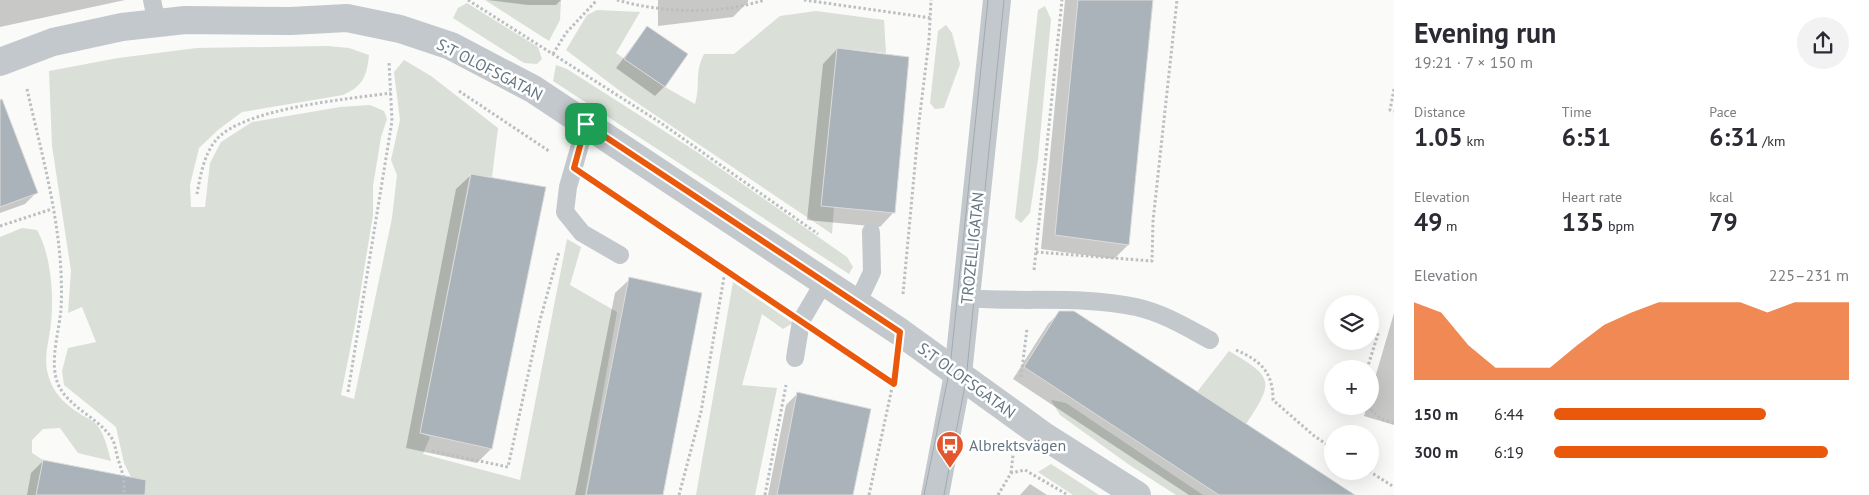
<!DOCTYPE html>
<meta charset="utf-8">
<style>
:root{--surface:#fff;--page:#f2f2f3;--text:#2b2b33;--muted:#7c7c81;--accent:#ea580c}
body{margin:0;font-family:"PT Sans",sans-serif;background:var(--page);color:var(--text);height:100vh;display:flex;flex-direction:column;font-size:19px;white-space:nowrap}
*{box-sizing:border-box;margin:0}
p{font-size:16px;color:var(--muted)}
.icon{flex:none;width:28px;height:28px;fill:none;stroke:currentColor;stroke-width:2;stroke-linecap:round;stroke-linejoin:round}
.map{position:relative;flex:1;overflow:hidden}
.sheet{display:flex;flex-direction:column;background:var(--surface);width:475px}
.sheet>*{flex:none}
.tools{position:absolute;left:1324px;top:295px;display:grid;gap:10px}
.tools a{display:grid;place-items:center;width:55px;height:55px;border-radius:50%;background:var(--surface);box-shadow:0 5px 20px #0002;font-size:25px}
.pin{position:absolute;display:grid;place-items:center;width:42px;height:42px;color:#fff;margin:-21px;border-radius:10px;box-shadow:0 2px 8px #0006}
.round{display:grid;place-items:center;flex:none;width:52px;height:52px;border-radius:26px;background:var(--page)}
.summary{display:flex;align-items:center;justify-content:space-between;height:85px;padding:0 20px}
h1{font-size:28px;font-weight:700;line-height:38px}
.stats{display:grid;grid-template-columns:repeat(3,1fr);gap:8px;height:85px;padding:5px 20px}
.stats div{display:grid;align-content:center}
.stats b{font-size:25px;font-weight:700}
.stats small{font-size:14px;font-weight:400}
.stats p{font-size:14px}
.chart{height:140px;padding:10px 20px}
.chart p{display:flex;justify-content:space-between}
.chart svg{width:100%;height:90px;margin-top:5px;fill:var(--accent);opacity:.7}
ul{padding:0 20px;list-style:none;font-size:16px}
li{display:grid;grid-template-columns:80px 60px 1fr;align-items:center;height:38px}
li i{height:12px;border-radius:6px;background:var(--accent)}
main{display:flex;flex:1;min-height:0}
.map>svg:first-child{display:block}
.green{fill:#dadfd7}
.shadow{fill:#0003}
.building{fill:#aab3b9;stroke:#dcdcda}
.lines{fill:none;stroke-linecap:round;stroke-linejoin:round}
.path{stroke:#bbbfc2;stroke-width:3;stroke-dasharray:2.5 2.5;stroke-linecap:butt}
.service{stroke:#c3c8cc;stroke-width:18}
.minor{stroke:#c3c8cc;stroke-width:28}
.tram{stroke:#a2aab0;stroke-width:1}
.route-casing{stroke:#fff;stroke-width:10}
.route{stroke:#ea580c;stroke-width:6}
.labels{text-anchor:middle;stroke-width:5;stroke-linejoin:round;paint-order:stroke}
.street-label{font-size:16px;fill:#657683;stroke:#fff}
.poi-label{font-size:16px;fill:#657683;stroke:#fff;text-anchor:start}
</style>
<main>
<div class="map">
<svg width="1394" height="495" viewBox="0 0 1394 495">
<rect width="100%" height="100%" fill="#fafaf8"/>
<g class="green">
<path d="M485,0h76l-1,20 -11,21z"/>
<path d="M467,3l71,44 4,12 -5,5 -13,-1 -71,-45 5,-10z"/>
<path d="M1045,6l6,13 -13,140 -8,54 -9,10 -6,-5 23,-208z"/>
<path d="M597,10l43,2 -24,41 49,34 30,17c6,-21 -1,-30 9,-50h30l46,-38 36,-5 68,9 2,33 -49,-5 -16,157 13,2 -2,27 -208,-140 -58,-44 21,-35z"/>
<path d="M946,25l6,8 8,31 -16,44 -9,1 -5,-6 8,-72z"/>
<path d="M328,46l21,2 20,7c-2,21 -6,31 -26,40l-101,17 -24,18 -19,18 -9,37 1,22h14l5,-44 11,-21 31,-20 88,-15 30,-2 14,6 3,8 -6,18 -8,49v29l-18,110 -14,70 13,4 38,-181 5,-43 -6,-15 9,-40 -6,-48 10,-12 27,16 67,52 -6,49 -22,-3 -50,259 10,4 -7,17 97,26 47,-241 14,8 -11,38 47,27 -32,183h-457l4,-16 -8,-16 -8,-36 -52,-42 -2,-14 6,-23 28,-6 -14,-35 -14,6 3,-42 -19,-125 -3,-75 69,-13 79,-10z"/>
<path d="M556,65l11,4 130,83 150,105 6,10 -4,7 -296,-193z"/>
<path d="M22,228l15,2c14,25 17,64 14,93 -2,21 -10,38 0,60 4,11 17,24 28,30 5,4 12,6 16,10 9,8 13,27 16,38l-33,-8 -18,-25 -17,1 -11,11v13l11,7 -7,35h-36v-258z"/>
<path d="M733,282l60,41 -10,6 -21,-15 -20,71 35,3 -22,107h-59z"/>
<path d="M1229,351c44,26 46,30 17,73l-49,-32z"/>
<path d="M1051,400l15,3 137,92h-27l-48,-31 -68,-49z"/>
<path d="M1051,464l48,31h-26l-35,-23z"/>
</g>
<g class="shadow">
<path d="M0,0h125l-125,27z"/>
<path d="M487,0h74l-5,5h-28z"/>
<path d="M658,0h90v2l-15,15 -75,9z"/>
<path d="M1065,0h86l-23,245 -14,14 -73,-10z"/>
<path d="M647,27l39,27 -22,33 -9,9 -39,-28z"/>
<path d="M837,49l57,163 -14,15 -73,-7 16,-156z"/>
<path d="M0,126l37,66 -12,12 -25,9z"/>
<path d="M471,175l20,274 -14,14 -71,-15 50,-259z"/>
<path d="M630,279l32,216h-87l40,-202z"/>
<path d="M1060,312l293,183h-164l-176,-116 35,-55z"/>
<path d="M1394,313v112l-30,-9 3,-10h3v-11z"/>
<path d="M797,394l55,101h-84l18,-90z"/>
<path d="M43,461l65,34h-81l4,-22z"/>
<path d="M1030,484l17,11h-27z"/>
</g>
<g class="building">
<path d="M1078,0h75l-24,245 -74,-10z"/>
<path d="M647,26l41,28 -23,33 -41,-28z"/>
<path d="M837,48l72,9 -14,156 -74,-7z"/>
<path d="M2,99l36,94 -38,14v-107z"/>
<path d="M471,174l75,13 -54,262 -72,-16z"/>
<path d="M629,277l73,16 -39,202h-77z"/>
<path d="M1059,311h15l281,184h-136l-195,-128z"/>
<path d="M797,392l74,17 -18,86h-76z"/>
<path d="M43,460l103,20 -1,15h-109z"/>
</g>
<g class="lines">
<g class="path">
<path d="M468,0l193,123 157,111"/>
<path d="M617,0c46,13 102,15 147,0"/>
<path d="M804,0l127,18"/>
<path d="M553,54l13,-21 31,-33"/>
<path d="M27,89c16,71 38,146 34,220 -2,24 -12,53 -3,75 10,23 39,33 53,53 5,7 5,18 8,25 4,13 7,21 4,33"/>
<path d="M1394,89l-4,21 4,1"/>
<path d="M459,91l90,60"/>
<path d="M598,185l179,120"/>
<path d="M197,194c3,-17 7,-40 19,-54 27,-32 133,-41 175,-47"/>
<path d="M0,226l52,-17"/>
<path d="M1036,252l116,9 1,-40 24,-221"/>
<path d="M1034,270l28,-270"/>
<path d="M903,294l16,-172 10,-82 2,-40"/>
<path d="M828,339l65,45"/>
<path d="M1236,350c25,11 37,22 37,50l40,35 19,13"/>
<path d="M1367,369l12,-38"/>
<path d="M1021,377l6,-48"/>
<path d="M348,392l44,-271 -3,-59"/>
<path d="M1367,406l14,13 13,4"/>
<path d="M432,451l76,16 32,-147 19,-68"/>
<path d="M1369,471l25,16"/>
<path d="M1011,473l2,-18"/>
<path d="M679,495l22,-83 24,-141"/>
<path d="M765,495l21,-110"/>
<path d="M869,495l27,-126"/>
<path d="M998,495l13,-22 14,-3 43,25"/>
</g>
<g class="service">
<path d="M152,0l5,23"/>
<path d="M586,124l-18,63 -3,25 17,21 38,22"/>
<path d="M967,298c57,5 113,-3 169,9 27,6 50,20 74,33"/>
<path d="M857,304l15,-32 -1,-40"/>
<path d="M795,358l6,-37 23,-39"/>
</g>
<g class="minor">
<path d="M0,62l53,-20 69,-15 63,-7 106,1 56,-3 53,11 51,17 82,43 367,243 144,104 93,59"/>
<path d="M935,495l23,-121 39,-374"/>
</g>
<g class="tram">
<path d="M924,495l26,-127 38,-368"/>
<path d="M944,495l22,-115 38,-380"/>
</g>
</g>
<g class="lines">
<defs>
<path id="route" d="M586,124l314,208 -6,52 -320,-216z"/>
</defs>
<use href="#route" class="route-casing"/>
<use href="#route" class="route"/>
</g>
<defs>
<symbol id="bus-pin" viewBox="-11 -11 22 30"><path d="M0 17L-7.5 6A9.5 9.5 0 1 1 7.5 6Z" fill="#e4572e" stroke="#fff"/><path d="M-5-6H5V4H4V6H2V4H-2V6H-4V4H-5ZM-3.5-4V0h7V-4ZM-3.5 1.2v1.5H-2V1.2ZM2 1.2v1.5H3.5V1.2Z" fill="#fff"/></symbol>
</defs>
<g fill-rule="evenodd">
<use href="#bus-pin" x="934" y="429" width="32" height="43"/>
</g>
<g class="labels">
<g class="street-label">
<text transform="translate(490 69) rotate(27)" y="6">S:T OLOFSGATAN</text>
<text transform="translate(972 248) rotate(-84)" y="6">TROZELLIGATAN</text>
<text transform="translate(967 380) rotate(36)" y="6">S:T OLOFSGATAN</text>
</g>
<g class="poi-label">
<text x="969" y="451">Albrektsvägen</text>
</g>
</g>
</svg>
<div class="tools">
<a><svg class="icon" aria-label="layers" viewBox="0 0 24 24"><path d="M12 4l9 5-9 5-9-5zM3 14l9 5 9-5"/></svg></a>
<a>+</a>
<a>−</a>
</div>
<div class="pin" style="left:586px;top:124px;background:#1e9e55"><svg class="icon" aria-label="arrive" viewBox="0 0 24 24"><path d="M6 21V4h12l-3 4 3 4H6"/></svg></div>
</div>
<section class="sheet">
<div class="summary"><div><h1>Evening run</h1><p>19:21 · 7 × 150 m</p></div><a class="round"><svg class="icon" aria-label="share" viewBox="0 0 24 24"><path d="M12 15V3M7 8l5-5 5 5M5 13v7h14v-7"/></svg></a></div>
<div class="stats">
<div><p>Distance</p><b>1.05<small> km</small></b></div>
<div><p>Time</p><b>6:51</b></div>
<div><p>Pace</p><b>6:31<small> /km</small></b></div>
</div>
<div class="stats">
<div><p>Elevation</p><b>49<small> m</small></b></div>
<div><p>Heart rate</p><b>135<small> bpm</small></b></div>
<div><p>kcal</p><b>79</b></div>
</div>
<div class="chart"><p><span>Elevation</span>225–231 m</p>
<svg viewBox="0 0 160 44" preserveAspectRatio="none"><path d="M0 44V6L10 11L20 27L30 38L40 38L50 38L60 27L70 17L80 11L90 6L100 6L110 6L120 6L130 11L140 6L150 6L160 6V44z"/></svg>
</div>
<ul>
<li><b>150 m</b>6:44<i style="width:72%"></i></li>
<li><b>300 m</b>6:19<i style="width:93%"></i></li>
</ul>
</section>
</main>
